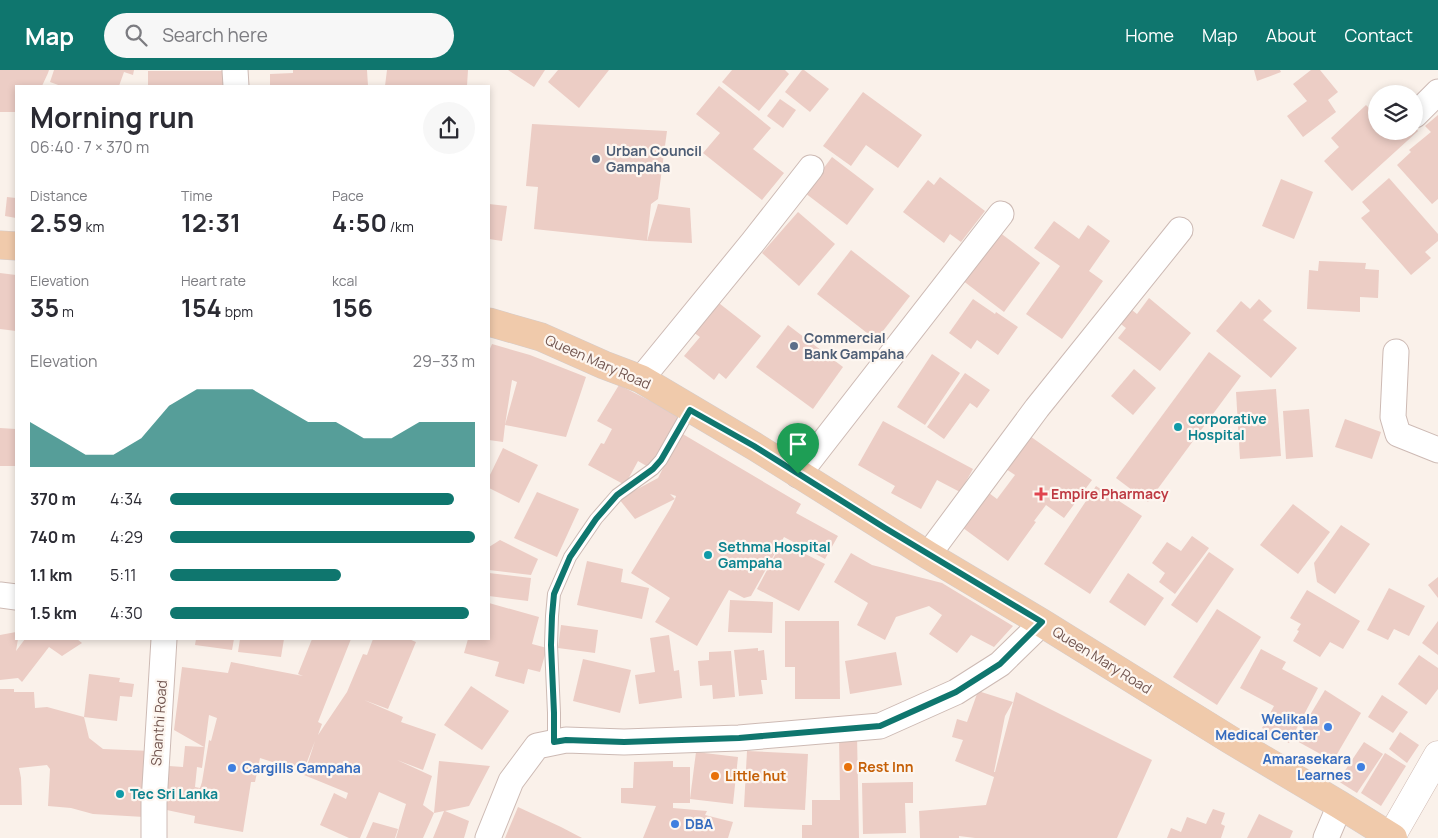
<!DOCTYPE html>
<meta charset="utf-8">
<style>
:root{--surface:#fff;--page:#f7f7f7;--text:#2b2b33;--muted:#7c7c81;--accent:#0f766e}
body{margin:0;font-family:Manrope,sans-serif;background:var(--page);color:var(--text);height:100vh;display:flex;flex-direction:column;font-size:19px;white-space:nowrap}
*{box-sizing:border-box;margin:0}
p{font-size:16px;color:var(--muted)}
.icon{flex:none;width:28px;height:28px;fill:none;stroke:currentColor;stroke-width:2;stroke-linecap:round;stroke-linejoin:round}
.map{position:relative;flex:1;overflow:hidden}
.sheet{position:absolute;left:15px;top:15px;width:475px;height:555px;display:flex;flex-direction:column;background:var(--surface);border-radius:0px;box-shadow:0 2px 8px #0003}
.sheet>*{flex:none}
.controls{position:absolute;left:1368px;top:15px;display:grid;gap:10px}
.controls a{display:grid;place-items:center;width:55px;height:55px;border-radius:50%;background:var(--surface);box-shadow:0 2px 8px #0003;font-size:25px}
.pin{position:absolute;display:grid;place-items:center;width:42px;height:42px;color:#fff;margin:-51px -21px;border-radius:50% 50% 50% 0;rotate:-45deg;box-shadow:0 0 5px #0007}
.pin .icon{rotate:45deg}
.round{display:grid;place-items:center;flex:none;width:52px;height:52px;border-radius:26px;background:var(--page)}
.overview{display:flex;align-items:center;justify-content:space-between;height:85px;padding:0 15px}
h1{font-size:28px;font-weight:700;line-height:38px}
.metrics{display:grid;grid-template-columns:repeat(3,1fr);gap:8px;height:85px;padding:5px 15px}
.metrics div{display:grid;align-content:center}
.metrics b{font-size:25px;font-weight:700}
.metrics small{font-size:14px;font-weight:400}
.metrics p{font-size:14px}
.chart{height:140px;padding:10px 15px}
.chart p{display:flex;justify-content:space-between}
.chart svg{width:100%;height:90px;margin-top:5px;fill:var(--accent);opacity:.7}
ul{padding:0 15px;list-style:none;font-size:16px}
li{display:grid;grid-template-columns:80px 60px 1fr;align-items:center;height:38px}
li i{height:12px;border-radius:6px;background:var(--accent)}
header{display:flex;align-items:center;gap:30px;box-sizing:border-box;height:70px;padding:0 25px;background:var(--accent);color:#fff}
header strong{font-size:24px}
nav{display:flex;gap:28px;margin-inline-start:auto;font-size:18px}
.search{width:350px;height:45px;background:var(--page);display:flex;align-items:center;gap:12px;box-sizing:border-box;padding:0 18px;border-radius:28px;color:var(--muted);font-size:19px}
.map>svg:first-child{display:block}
.building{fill:#eccdc5;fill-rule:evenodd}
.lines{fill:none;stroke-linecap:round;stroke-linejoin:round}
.lane-casing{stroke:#cdbab4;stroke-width:14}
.street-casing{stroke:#cdbab4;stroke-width:27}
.secondary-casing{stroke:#cfb9b2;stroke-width:29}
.primary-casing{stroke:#d5ccca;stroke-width:29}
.lane{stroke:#fff;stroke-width:12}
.street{stroke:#fff;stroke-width:25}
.secondary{stroke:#fff;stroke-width:28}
.primary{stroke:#f0caab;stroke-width:28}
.route-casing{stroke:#fff;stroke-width:10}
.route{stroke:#0f766e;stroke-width:6}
.service-dot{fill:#5c6f8a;stroke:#fdf6f0;stroke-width:2}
.culture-dot{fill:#0f9aa8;stroke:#fdf6f0;stroke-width:2}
.health-dot{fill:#e0444e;stroke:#fdf6f0;stroke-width:2}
.shop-dot{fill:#3f7fe0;stroke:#fdf6f0;stroke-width:2}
.food-dot{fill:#e8710a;stroke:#fdf6f0;stroke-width:2}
.labels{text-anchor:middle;stroke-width:4.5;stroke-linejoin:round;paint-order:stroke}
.service-label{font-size:14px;font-weight:bold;fill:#4e5e75;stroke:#fdf6f0;text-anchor:start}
.street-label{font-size:14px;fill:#725650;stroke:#fdf6f0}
.culture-label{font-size:14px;font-weight:bold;fill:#0d838f;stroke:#fdf6f0;text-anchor:start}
.health-label{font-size:14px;font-weight:bold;fill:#be3a42;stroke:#fdf6f0;text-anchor:start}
.shop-label{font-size:14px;font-weight:bold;fill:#366cbe;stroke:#fdf6f0;text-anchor:end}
.food-label{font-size:14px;font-weight:bold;fill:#c56008;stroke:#fdf6f0;text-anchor:start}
</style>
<header>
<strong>Map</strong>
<div class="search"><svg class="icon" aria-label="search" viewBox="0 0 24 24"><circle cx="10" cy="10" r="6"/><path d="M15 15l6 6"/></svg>Search here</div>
<nav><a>Home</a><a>Map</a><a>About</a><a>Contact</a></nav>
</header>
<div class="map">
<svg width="1438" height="768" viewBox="0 0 1438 768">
<rect width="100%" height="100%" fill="#faf1ea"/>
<g class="building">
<path d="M0,0h49l-1,3 -6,13h-26v26h-16z"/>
<path d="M54,0h80l-1,5 -9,-3 -5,14h-58l-11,-4z"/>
<path d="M293,0h74l1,16h-98v-12l23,-1z"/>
<path d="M387,0h81l-1,16h-82z"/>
<path d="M508,0h37l-11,17z"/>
<path d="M558,0h51l-30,38 -31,-26z"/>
<path d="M732,0h53l4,4 -30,37 -37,-29z"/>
<path d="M802,0h2l25,19 -19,23 -25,-20z"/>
<path d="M1254,0h26l1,2 -24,9z"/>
<path d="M1311,0h9l18,22 -10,8 8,12 -33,25 -16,-21 20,-15 -14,-17z"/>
<path d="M148,1h80l-1,15h-79z"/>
<path d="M719,16l52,42 -18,21 31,24 -22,27 -59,-47 17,-20 -24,-19z"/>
<path d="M863,22l59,43 -24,33 -32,-23 -15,21 -28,-20z"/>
<path d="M780,29l16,11 -13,18 -16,-12z"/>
<path d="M1366,35l8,8 2,-3v21h38v-5l4,5 -66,60 -28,-30 15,-14 -8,-9z"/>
<path d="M1438,45v84l-6,5 -35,-39 14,-13 -2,-2 22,-18 -6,-6z"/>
<path d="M532,54l135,7 -9,68 -7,5 -4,37 -113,-12 4,-42 -12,-1z"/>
<path d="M832,87l42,32 -27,36 -42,-32z"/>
<path d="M940,107l45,34 -24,31 -11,-8 -6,9 -41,-31 25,-32 6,5z"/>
<path d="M1389,108l49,56v7l-13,11 6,6 -20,17 -50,-57 9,-7 -8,-9z"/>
<path d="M1281,109l32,13 -19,47 -32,-13z"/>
<path d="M7,127l9,1v20l-11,-2z"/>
<path d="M489,134l18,2 -5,35 -13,-2z"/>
<path d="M658,134l32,4 2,35 -45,-2z"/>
<path d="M798,142l37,32 -36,42 -37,-33z"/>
<path d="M1054,151l25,18 9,-14 22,16 -21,30 14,10 -41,58 -36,-25 34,-48 -26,-18z"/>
<path d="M999,162l41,31 -36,49 -42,-32z"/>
<path d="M851,180l59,46 -34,44 -59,-46z"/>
<path d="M1319,191l47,2 -1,6 14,1 -1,28 -18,-1v15l-53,-3 2,-39 9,1z"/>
<path d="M0,203l16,2v56l-16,-2z"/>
<path d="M1149,228l42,35 -31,38 -42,-33 8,-10 -9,-7 11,-14 9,7z"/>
<path d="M973,229l22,15 1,-2 22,15 -20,28 -21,-15 -6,9 -22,-16z"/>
<path d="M1259,229l13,12 -9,9 34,28 -26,30 -55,-47 25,-30 9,8z"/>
<path d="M715,230l46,36 -35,43 -7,-6 -5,7 -30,-24 16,-19 -10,-7z"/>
<path d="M788,255l55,42 -30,42 -57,-42z"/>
<path d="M492,274l38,11 56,22 -20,60 -61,-12 12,-43 -5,-2 -7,45 -2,17 -14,-2v-89z"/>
<path d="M1209,282l32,24 -93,126 -32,-24z"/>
<path d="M932,284l28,19 -35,52 -28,-18z"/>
<path d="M1134,299l22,19 -23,27 -22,-19z"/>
<path d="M965,303l25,17 -13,18 -7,-5 -26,36 -17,-12z"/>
<path d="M619,315l43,22 21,8 -33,53 -12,-7 -13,24 -37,-20 13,-22 3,1 8,-15 -15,-8z"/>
<path d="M1276,319l5,67 -41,3 -4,-67z"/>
<path d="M1309,339l4,48 -27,2 -3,-48z"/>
<path d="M1345,349l36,13 -9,27 -37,-12z"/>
<path d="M883,351l90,48 -13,23 -23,-12 -16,29 -30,-16 4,-7 -37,-21z"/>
<path d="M0,358l16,1v37h-16z"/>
<path d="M681,363l120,71 -5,9 42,23 -13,23 -41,-22 -33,59 -7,2 -15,-8 -32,56 -42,-24 15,-24 -39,-25 39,-64 5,-10 1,-3 -6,-2 5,5 -40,20 -16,-20 39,-21z"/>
<path d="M1027,364l65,46 -28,38 -18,-13 -12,16 2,1 -28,39 -49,-36 26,-35 12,9 18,-24 -12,-8z"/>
<path d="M503,378l35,17 -19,38 -30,-15v-11z"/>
<path d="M1096,416l46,30 -52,78 -46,-30z"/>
<path d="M537,422l42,17 -22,48 -43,-19z"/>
<path d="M1293,434l37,28 -32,42 -38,-29z"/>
<path d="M1341,455l29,19 -35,50 -18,-12 -3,-19z"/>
<path d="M1192,466l17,12 -34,46 -16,-12 6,-9 -13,-10 15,-21 14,9z"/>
<path d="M500,470l38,19 -7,16 -42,-5v-23z"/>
<path d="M782,472l43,22 -26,47 -42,-22z"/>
<path d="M1209,482l25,17 -37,54 -26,-18z"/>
<path d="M851,483l21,12 70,18 71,43 -19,21 -23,-12 -14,18 -28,-19 13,-19 -13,-9 -33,11 -11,23 -28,-15 11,-22 -34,-21z"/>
<path d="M587,491l36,8 -2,13 28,6 -7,31 -65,-14z"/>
<path d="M489,503l42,5 -3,23 -39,-5z"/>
<path d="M1128,503l36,25 -19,28 -36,-24z"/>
<path d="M1438,507v21l-10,-13z"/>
<path d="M1389,518l36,18 -16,30 -15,-7 -6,11 -21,-10z"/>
<path d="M1307,520l53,31 -17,28 -13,-7 -10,15 -27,-16 6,-10 -2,-1 4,-6 -11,-6z"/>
<path d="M730,530l43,2 -1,31 -44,-1z"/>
<path d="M489,533l50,14 -7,27 15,4 -7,24 -12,-3 -4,15 -29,-8 4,-14 -35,-9 4,-14h21z"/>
<path d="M1217,539l44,28 -44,68 -44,-28z"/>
<path d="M785,551h54l1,78h-45v-32h-10z"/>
<path d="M1438,551v34l-16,-12z"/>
<path d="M561,555l37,5 -3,23 -37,-5z"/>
<path d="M16,562v7h2l-2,12 9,-12h52l5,4 -20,13 -13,-9 -27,35 -4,-4 -18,2v-45z"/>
<path d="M669,565l5,36 5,-1 3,28 -43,6 -4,-29 20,-3 -5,-34z"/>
<path d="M196,569h38l-2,11 -37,-5z"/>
<path d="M240,569h44l-3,18 -43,-5z"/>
<path d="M312,569h39l-33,83 4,2 -4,11 29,-43 16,-38 4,1 6,-16h36l7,3 -28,67 -24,-9 39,17 -2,5 35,12 -13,36 -26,-10 35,16 -9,29 11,8 5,-52 51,5 -21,40 -24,5 24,10 -5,17h-31l11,-27 -10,2 -11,25h-27l10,-34 -27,-12 -19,46h-11l-29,-13 14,-32 12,6 2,-6 -44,-18 11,-34 -12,31 -43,-14 -5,24h-4l-8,50 -49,-9 1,-7 -33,-7 5,-26 2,-17 14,1 2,-21 19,1 -30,-17 8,-63 46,6 3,-11 72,14 -5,-2zM209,645l8,3 -6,23 -2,-1 -7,42 -2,6 -5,-1 2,-20 5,1z"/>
<path d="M758,578v3l6,-1 3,30h-6l2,14 -24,2 -5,-46z"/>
<path d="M1261,579l25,13 -4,7 36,19 -29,55 -27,-15 12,-22 -34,-18z"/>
<path d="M731,581l4,46 -22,2 -1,-14 -12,1 -2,-25 11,-1v-8z"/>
<path d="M896,582l6,33 -52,9 -5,-33z"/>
<path d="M1419,585l19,13v21l-12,16 -28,-21z"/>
<path d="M583,589l48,11 -11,43 -47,-12z"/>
<path d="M89,604l31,4 -1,4 15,2 -2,13 -12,-1 -3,25 -33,-4z"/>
<path d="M471,616l38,25 -27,39 -38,-25z"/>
<path d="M0,619h14v3h20l1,16 12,-1 37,10 5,21 14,11 48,2 -7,66 -51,-3 -22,-6 -23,-2 2,-37 -3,-4 -28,3 2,10 1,27h-22z"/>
<path d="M1325,620l36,23 -28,48 -38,-21z"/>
<path d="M978,621l35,11 -8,14 -11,56h1l21,-80 136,68 -35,78h-142l-16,-2v2h-39l-1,-27 67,-6 8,-28 -39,-16 8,-21 -11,-3 5,-18 10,3z"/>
<path d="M1382,625l26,17 -15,21 -25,-16z"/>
<path d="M1400,662l19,13 -12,18 -18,-14z"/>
<path d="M857,664l2,104h-57v-13h10v-25h28l-1,-65z"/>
<path d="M1364,672l19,12 -26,39 -19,-12z"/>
<path d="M747,681l61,3 -3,56 -61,-3z"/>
<path d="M696,682l42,5 -5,47 -43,-5z"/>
<path d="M1385,683l21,13 -25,40 -20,-13z"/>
<path d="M673,691v6h17v36h-17v5l34,3 -2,4 28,7 -5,16h-85l13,-32 -35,-3v-15h12l1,-26z"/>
<path d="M913,712v21h-8l1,30 -43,1 -1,-51z"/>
<path d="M518,737l43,20 21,11h-77z"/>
<path d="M1213,739l12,4 -4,11 4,2 -4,12h-54l4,-10 10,4 6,-15 19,7z"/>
<path d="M1259,744l34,17 -3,7h-43z"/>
<path d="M373,752l25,7 -3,9h-29z"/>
</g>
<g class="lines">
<defs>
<path id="lane" d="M554,672v-29l-3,-68 1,-29 2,-22 16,-37 26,-38 21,-24 36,-26 8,-9 29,-51"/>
<g id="street">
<path d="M235,0l1,16"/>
<path d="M1415,45l23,-23"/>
<path d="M1396,282l-3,65 5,17 40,16"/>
<path d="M641,309l112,-137 58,-74"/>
<path d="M798,405l203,-261"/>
<path d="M928,485l109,-147 143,-178"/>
<path d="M0,525l16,2"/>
<path d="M154,768v-35l10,-164"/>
<path d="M488,768l23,-57 26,-35 29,-6 58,2 115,-4 141,-12 76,-34 44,-28 42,-41"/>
<path d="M1326,768l14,-33"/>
</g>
<path id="secondary" d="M1391,767l47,-82"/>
<g id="primary">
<path d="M0,175l16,1"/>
<path d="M489,252l52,15 63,28 37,14 113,67 174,109 114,68 187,116 111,66 53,33"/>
</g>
</defs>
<use href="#lane" class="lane-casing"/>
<use href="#street" class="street-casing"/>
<use href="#secondary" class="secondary-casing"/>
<use href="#primary" class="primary-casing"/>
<use href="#lane" class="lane"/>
<use href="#street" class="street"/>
<use href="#secondary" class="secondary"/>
<use href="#primary" class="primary"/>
</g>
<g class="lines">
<defs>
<path id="route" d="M690,340l64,36 131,82 157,94 -42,42 -44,28 -76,34 -141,12 -115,4 -58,-2 -12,2v-29l-3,-68 1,-29 2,-22 16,-37 26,-38 21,-24 36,-26 8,-9z"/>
</defs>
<use href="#route" class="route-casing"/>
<use href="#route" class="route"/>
</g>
<g class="service-dot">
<circle cx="596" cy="89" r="5"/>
<circle cx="794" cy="276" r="5"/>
</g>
<g class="culture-dot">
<circle cx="1178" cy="357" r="5"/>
<circle cx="708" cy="485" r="5"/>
<circle cx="120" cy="724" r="5"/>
</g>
<path class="health-dot" d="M1038.5 416.5h5v5h5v5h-5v5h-5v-5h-5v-5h5z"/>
<g class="shop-dot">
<circle cx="1328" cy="657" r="5"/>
<circle cx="1361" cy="697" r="5"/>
<circle cx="232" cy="698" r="5"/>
<circle cx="675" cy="754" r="5"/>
</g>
<g class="food-dot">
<circle cx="848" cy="697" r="5"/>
<circle cx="715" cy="706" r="5"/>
</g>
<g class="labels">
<g class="service-label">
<text x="606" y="86">Urban Council<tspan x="606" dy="16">Gampaha</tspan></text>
<text x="804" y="273">Commercial<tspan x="804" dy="16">Bank Gampaha</tspan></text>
</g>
<g class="street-label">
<text transform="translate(598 292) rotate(24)" y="5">Queen Mary Road</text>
<text transform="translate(1102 590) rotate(32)" y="5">Queen Mary Road</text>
<text transform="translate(159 653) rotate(-86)" y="5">Shanthi Road</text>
</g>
<g class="culture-label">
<text x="1188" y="354">corporative<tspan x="1188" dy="16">Hospital</tspan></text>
<text x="718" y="482">Sethma Hospital<tspan x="718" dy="16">Gampaha</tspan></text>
<text x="130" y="729">Tec Sri Lanka</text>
</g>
<g class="health-label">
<text x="1051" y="429">Empire Pharmacy</text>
</g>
<g class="shop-label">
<text x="1318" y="654">Welikala<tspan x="1318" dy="16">Medical Center</tspan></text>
<text x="1351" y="694">Amarasekara<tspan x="1351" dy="16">Learnes</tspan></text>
<text x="242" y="703" text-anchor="start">Cargills Gampaha</text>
<text x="685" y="759" text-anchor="start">DBA</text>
</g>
<g class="food-label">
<text x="858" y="702">Rest Inn</text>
<text x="725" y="711">Little hut</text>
</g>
</g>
</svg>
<div class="controls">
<a><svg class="icon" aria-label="layers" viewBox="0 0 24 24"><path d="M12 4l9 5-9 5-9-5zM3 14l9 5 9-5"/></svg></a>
</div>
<div class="pin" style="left:798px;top:404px;background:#1e9e55"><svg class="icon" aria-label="arrive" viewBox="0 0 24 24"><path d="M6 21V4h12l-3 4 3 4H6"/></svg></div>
<section class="sheet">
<div class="overview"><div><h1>Morning run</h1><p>06:40 · 7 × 370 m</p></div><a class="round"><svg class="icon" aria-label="share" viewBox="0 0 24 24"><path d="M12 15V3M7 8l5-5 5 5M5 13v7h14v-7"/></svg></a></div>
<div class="metrics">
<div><p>Distance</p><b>2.59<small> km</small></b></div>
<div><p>Time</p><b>12:31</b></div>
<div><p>Pace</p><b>4:50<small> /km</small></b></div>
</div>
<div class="metrics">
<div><p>Elevation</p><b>35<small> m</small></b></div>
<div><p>Heart rate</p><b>154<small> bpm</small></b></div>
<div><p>kcal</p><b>156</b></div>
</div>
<div class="chart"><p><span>Elevation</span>29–33 m</p>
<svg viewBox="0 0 160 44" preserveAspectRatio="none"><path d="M0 44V22L10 30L20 38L30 38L40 30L50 14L60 6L70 6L80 6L90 14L100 22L110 22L120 30L130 30L140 22L150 22L160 22V44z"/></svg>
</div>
<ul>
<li><b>370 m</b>4:34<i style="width:93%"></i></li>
<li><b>740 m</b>4:29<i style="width:100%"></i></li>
<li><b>1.1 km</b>5:11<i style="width:56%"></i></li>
<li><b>1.5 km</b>4:30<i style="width:98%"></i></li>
</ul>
</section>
</div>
